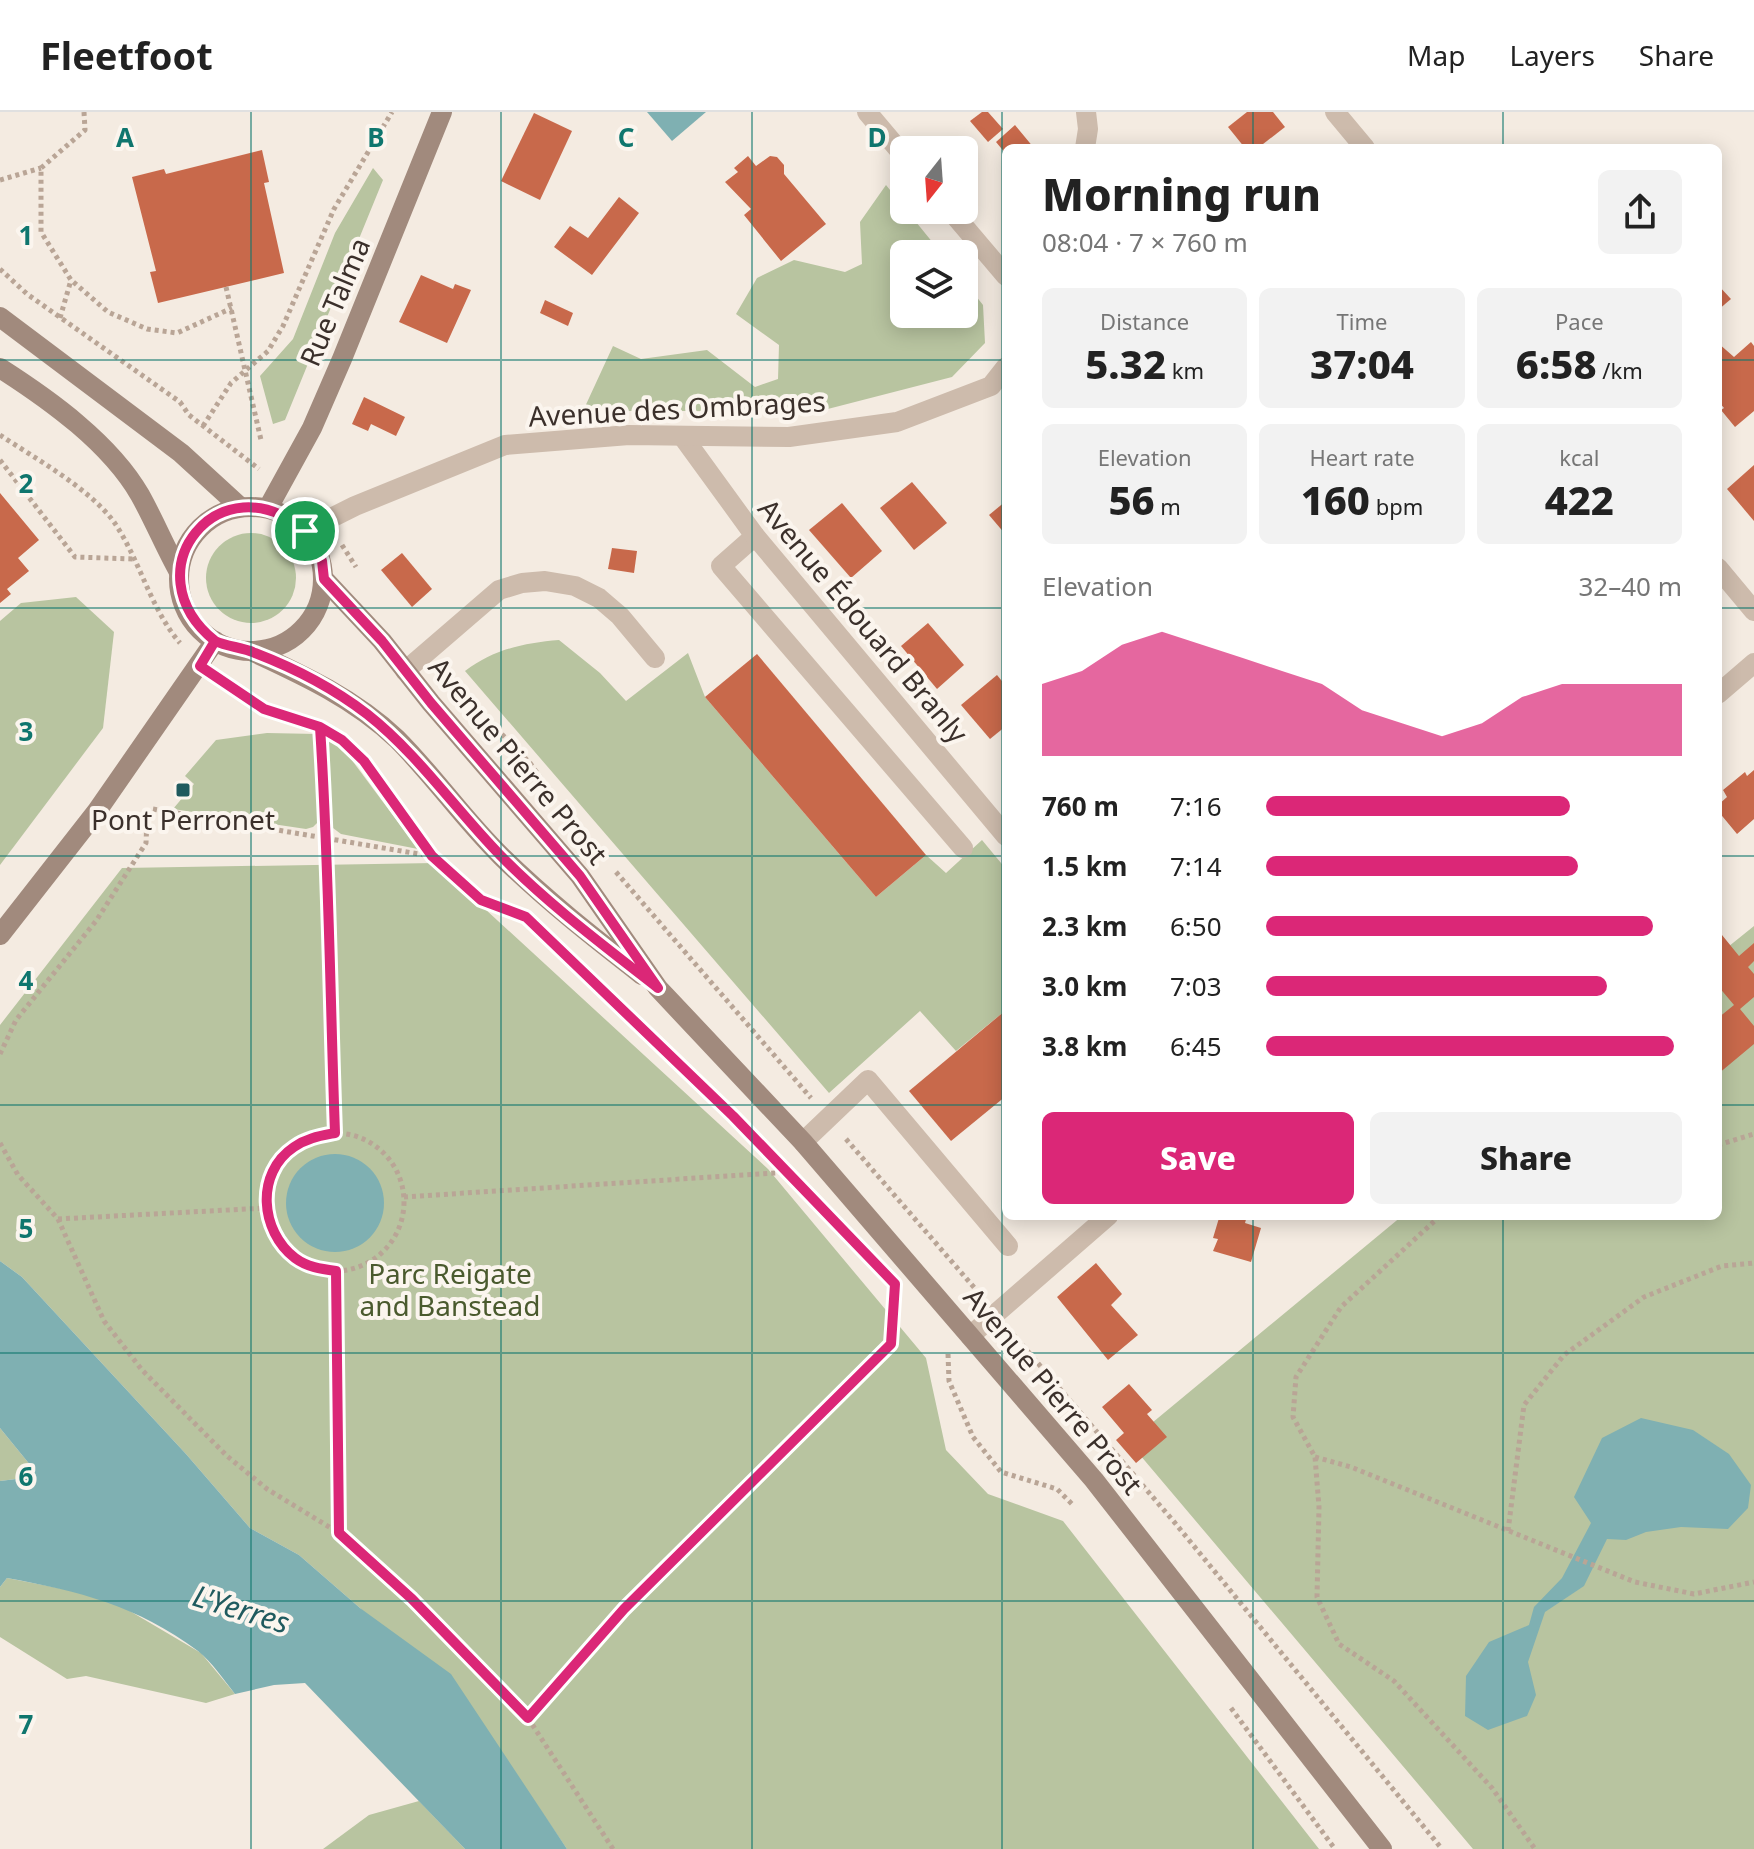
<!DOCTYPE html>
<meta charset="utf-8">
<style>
:root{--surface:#fff;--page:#f2f2f2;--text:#222;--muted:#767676;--line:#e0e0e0;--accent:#db2777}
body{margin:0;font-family:"Noto Sans",sans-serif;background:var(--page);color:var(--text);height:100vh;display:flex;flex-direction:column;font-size:30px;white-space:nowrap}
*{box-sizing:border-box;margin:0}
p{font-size:26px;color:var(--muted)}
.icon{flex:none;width:44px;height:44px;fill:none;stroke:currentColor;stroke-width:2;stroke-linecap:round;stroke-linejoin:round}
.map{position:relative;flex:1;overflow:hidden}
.side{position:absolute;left:1002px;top:32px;width:720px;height:1076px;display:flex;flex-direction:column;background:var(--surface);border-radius:12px;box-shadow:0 4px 20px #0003}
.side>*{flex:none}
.needle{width:52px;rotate:197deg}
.buttons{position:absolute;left:890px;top:24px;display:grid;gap:16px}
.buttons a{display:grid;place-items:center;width:88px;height:88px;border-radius:12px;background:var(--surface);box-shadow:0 4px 20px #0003;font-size:40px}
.pin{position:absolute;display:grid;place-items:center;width:68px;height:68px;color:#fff;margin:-34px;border:4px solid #fff;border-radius:50%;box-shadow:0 2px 8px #0007}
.round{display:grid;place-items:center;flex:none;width:84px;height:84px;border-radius:12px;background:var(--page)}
.overview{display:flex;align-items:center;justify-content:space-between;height:136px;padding:0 40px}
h1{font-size:44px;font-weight:800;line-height:60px}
.stats{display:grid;grid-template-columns:repeat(3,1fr);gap:12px;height:136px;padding:8px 40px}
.stats div{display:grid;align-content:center;border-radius:12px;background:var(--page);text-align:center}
.stats b{font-size:40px;font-weight:800}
.stats small{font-size:22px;font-weight:400}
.stats p{font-size:22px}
.chart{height:224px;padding:16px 40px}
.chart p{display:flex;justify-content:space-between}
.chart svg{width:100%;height:144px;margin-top:8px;fill:var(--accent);opacity:.7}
.cta{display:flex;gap:16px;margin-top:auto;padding:16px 40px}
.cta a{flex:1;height:92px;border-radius:12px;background:var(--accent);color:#fff;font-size:32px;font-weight:800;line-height:92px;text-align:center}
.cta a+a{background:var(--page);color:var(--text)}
ul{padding:0 40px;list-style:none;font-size:26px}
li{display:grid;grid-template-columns:128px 96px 1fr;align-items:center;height:60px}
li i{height:20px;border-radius:10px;background:var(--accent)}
header{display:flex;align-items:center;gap:48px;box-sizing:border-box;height:112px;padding:0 40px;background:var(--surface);border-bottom:2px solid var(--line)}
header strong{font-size:38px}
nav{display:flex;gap:44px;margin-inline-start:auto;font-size:28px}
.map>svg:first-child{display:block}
.green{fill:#b8c4a0}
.water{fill:#7fb0b2}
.building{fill:#c8694b}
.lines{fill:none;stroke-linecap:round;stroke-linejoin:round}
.path{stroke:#b9a596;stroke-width:5;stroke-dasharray:4 4;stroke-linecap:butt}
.lane{stroke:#cdbbac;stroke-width:20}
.street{stroke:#cdbbac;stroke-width:20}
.secondary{stroke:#a18a7d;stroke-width:20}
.route-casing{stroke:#fff;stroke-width:16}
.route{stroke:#db2777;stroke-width:10}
.grid{fill:none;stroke:#0f766e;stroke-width:2;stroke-opacity:0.55}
.poi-dot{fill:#1f5a5e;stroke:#fbf5ee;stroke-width:3}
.labels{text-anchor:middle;stroke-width:8;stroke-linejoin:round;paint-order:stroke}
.street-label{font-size:28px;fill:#3b302b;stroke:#fbf5ee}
.poi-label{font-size:28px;fill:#3b302b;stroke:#fbf5ee}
.park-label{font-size:28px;fill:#4a5a2e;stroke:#fbf5ee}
.water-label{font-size:30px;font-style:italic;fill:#1f5a5e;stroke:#fbf5ee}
.grid-label{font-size:26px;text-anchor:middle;font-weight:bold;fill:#0f766e;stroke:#fbf5ee;stroke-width:8;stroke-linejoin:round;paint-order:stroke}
</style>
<header>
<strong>Fleetfoot</strong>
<nav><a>Map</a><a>Layers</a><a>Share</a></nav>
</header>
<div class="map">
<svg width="1754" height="1737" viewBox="0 0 1754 1737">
<rect width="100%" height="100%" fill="#f4ebe1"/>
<g class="green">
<path d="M373,56l10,12 -98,240 -12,4 -13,-48 33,-37 42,-106z"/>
<path d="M886,73l56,69h-38v60h60v-33l19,24 2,38 -33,34 -132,34h-237l30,-65 28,13 66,-9 48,37 23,-8 1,-34 -43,-31 21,-36 37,-18 51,12 17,-8 -2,-42z"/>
<circle cx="251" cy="466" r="45"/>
<path d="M76,485l38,35 -11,96 -103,137v-244l21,-18z"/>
<path d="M559,528l41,33 26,28 62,-48 17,44 171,200 50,-42 20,18 36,-33 24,29v141l-50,41 -36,-40 -91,82 -364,-422c29,-22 59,-28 94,-31z"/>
<path d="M267,621l50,1 1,88 -5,5 -7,2 -133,-20 21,-25 -9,-8 31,-36z"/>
<path d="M329,626l22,21 67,90 -77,-15 -8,-6 -3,-7z"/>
<path d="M435,751l333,306 158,189 20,92 42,44 75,27 256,328h-752l-54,-79 -153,-162 -61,-53 -49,-27 -64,-74 -164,-177 -22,-16v-236l122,-157z"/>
<path d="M1754,814v923h-281l-344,-407 273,-226h316v-261z"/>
<path d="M0,1316l31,38 -7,12 -24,3z"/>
<path d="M7,1466l72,14 44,15 78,46 34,41 -29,9 -120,-27 -19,3 -67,-42v-50z"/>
<path d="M419,1689l46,48h-142l46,-34z"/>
</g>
<g class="water">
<path d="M647,0h59l-34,29z"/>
<circle cx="335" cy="1091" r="49"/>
<path d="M0,1149l22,16 164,177 64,74 49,27 61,53 91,66 116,175h-102l-160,-166 -31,2 -39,9c-11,-14 -23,-32 -37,-43 -62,-46 -117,-59 -191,-73l-7,9v-106l24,-3 7,-12 -31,-38z"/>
<path d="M1641,1306l52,12 36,24 22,31 -3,23 -20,21 -47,-2 -35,5 -20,8 -19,-1 -23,47 -39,26 -17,50 8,33 -9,21 -39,14 -23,-14 1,-40 23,-34 40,-17 5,-18 28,-29 29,-55 -17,-26 28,-59z"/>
</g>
<g class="building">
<path d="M982,0h6l15,17 -15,13 -18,-21z"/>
<path d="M1247,0h26l12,15 -27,21h-13l-17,-21z"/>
<path d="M534,1l38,18 -32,69 -39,-19z"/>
<path d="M1015,13l19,23h-28v6l-10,-12z"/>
<path d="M262,38l7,32 -5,1 20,90 -126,30 -8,-31 6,-1 -24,-94 32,-8 2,5z"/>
<path d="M748,44l8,10 14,-10 7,1 7,8v9l42,50 -45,37 -37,-46 7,-6 -26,-27 13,-10 -4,-4z"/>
<path d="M619,85l20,16 -47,62 -38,-28 16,-21 18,12z"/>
<path d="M421,163l32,14 2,-5 16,6 -24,53 -48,-21z"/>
<path d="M1718,173l13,14 -13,11z"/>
<path d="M545,188l28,13 -5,13 -28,-13z"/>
<path d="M1751,230l3,4v65l-19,16 -14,-17 3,-2 -6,-7v-58l16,14z"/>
<path d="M364,285l41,20 -9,19 -25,-12 -3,7 -16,-7z"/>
<path d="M1754,353v56l-27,-32z"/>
<path d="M912,370l35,41 -33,27 -34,-42z"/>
<path d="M0,381l39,47 -21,18 11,13 -22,18 4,5 -11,9z"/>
<path d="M1006,389v34l-17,-20z"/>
<path d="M842,391l40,48 -31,27 -42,-48z"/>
<path d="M612,436l25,3 -3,22 -26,-4z"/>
<path d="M402,441l30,36 -20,18 -31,-37z"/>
<path d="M928,511l36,42 -27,24 -36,-43z"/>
<path d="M757,542l169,201 -50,42 -171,-200z"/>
<path d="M997,563l9,11v40l-16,13 -29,-34z"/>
<path d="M1754,658v49l-17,15 -19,-23v-6l9,-8 -4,-7 22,-18 2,4z"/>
<path d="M1722,823l17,21 15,-13v18l-6,6 6,7v23l-14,12 14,17v18l-36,30v-56l16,-13 -16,-19v-48z"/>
<path d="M1006,898v86l-55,45 -42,-50z"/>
<path d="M1224,1104h23l-2,7 16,5 -10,34 -38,-11 5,-12 -5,-1 6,-20 4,1z"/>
<path d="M1096,1151l26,31 -11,11 27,30 -30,25 -51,-63z"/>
<path d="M1129,1272l23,26 -5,4 20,23 -31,26 -20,-23 8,-7 -22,-26z"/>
</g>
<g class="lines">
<g class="path">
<path d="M84,0l1,18 -44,38v64l30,48 37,32 39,17 30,4 55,-25"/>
<path d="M0,68l41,-12"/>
<path d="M0,157l27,25 153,108 9,13 70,54"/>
<path d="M226,175l35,153"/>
<path d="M60,206l11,-38"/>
<path d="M203,314l28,-43 37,-32 15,-25 51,-117 58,-97"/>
<path d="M0,323c36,24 89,53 114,87 26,38 36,86 66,121"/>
<path d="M0,348l75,97 58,2"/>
<path d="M342,433l14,22"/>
<path d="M222,569l42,28 56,18 22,13 22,21 68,95 49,44 36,13"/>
<path d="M485,605l45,46 24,34"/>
<path d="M320,614l8,114 -1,77 8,216"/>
<path d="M153,697l278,47"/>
<path d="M616,760l195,226"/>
<path d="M569,847l191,185"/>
<path d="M0,942l16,-34 80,-99 50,-78 1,-24"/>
<circle cx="335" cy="1090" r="69"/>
<path d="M846,1027l132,153"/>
<path d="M0,1031l18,32 40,44 46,102 38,49 85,86 40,33 72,44 73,66 116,119 85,131"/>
<path d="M1718,1033l36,-11"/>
<path d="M404,1085l385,-25"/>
<path d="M1440,1104l-99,91 -45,70 -3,40 22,40 4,50 -2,90 22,47 55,37 98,107 43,61"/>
<path d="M58,1107l208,-11"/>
<path d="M336,1159l3,261"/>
<path d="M1012,1221l163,190 267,326"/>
<path d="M948,1242l1,27 24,56 28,35 56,17 16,16"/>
<path d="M1315,1345l36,10 284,115 59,12 60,-12"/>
<path d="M1508,1419l16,-126 40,-50 80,-58 78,-31 32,-3"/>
<path d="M1231,1596l104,141"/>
<path d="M528,1606l96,-109 267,-265 4,-49"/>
</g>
<g class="lane">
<path d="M755,424l-34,30 242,282"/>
<path d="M405,559l94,-81 23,-7 23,-2 30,5 24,12 21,18 35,42"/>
<path d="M803,1030l65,-62 140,166"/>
</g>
<g class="street">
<path d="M867,0l37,44"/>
<path d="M1335,0l30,36"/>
<path d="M1085,36l3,-19 -2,-17"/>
<path d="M950,98l56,66"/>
<path d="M683,325l72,99 251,300"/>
<path d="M305,419l50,-25 150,-61 124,-10 160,2 108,-15 94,-36 15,-19"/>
<path d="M1718,456l36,43"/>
<path d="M1718,582l36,-31"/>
<path d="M970,1224l138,-120"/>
</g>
<g class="secondary">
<path d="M0,205l181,136 59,54"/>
<path d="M0,256c50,32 110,75 140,127 14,25 25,52 39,77"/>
<circle cx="251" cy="467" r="72"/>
<path d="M268,396l44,-80 30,-69 100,-247"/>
<path d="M324,467l58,62 49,62 149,173 78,112 145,154 291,338 288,369"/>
<path d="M251,539c52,24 104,48 146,88 37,37 67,81 105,118 44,43 91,80 140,118"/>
<path d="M0,823l97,-124 118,-170"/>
</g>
</g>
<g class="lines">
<defs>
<path id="route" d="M305,419c-84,-73 -177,40 -90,110l-15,25 64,43 56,18c9,135 10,271 15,406 -15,3 -28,5 -41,14 -39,26 -34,84 1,111 12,9 26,11 41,13l3,262 73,66 116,119 96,-109 267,-265 4,-60 -162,-168 -207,-199 -45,-17 -49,-44 -68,-95 -22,-21 -22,-13 -56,-18 -64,-43 15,-25c13,6 27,6 40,12 39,15 78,35 112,61 51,40 88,95 133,141 48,49 103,90 158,133l-78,-112 -149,-173 -49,-62 -58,-62 -2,-18 -7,-16 -10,-14"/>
</defs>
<use href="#route" class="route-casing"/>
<use href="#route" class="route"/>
</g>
<path class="grid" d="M251,0v1737M501,0v1737M752,0v1737M1002,0v1737M1253,0v36M1503,0v36M0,248h1006M1718,248h36M0,496h1006M1718,496h36M0,744h1006M1718,744h36M0,993h1006M1718,993h36M1253,1104v633M1503,1104v633M0,1241h1754M0,1489h1754"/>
<rect class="poi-dot" x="175" y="670" width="16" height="16" rx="4"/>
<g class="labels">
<g class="street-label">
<text transform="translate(335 190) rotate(-67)" y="10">Rue Talma</text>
<text transform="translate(677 297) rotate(-3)" y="10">Avenue des Ombrages</text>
<text transform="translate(863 509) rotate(50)" y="10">Avenue Édouard Branly</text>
<text transform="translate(518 649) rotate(50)" y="10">Avenue Pierre Prost</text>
<text transform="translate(1053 1279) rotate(50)" y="10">Avenue Pierre Prost</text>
</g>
<g class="poi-label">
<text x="183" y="718">Pont Perronet</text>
</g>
<g class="park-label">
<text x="450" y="1172">Parc Reigate<tspan x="450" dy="32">and Banstead</tspan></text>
</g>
<g class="water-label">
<text transform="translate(241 1498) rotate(17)" y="10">L'Yerres</text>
</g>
</g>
<g class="grid-label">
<text x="125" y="35">A</text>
<text x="376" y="35">B</text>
<text x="626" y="35">C</text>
<text x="877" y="35">D</text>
<text x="26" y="133">1</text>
<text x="26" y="381">2</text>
<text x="26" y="629">3</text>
<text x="26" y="878">4</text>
<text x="26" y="1126">5</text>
<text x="26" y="1374">6</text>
<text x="26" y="1622">7</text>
</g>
</svg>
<div class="buttons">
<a><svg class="needle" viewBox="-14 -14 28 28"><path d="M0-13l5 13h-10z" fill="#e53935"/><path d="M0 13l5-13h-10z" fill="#767676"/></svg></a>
<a><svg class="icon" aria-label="layers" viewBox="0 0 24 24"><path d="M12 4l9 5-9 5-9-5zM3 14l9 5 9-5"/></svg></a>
</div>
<div class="pin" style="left:305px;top:419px;background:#1e9e55"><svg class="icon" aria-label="arrive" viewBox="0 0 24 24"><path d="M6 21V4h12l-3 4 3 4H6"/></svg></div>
<section class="side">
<div class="overview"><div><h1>Morning run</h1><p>08:04 · 7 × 760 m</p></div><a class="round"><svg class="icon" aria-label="share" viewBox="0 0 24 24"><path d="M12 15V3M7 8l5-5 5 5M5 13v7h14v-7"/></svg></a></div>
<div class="stats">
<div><p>Distance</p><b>5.32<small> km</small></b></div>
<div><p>Time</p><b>37:04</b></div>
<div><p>Pace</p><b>6:58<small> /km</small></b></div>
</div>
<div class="stats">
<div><p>Elevation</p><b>56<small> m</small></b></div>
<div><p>Heart rate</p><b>160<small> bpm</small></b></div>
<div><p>kcal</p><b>422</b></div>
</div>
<div class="chart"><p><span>Elevation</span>32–40 m</p>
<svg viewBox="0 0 160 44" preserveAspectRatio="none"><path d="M0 44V22L10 18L20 10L30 6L40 10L50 14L60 18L70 22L80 30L90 34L100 38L110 34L120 26L130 22L140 22L150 22L160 22V44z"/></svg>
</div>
<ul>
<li><b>760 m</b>7:16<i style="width:73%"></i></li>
<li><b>1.5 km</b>7:14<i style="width:75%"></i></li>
<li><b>2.3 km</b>6:50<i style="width:93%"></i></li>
<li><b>3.0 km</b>7:03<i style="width:82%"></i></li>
<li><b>3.8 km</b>6:45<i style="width:98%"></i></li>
</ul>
<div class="cta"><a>Save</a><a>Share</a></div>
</section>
</div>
